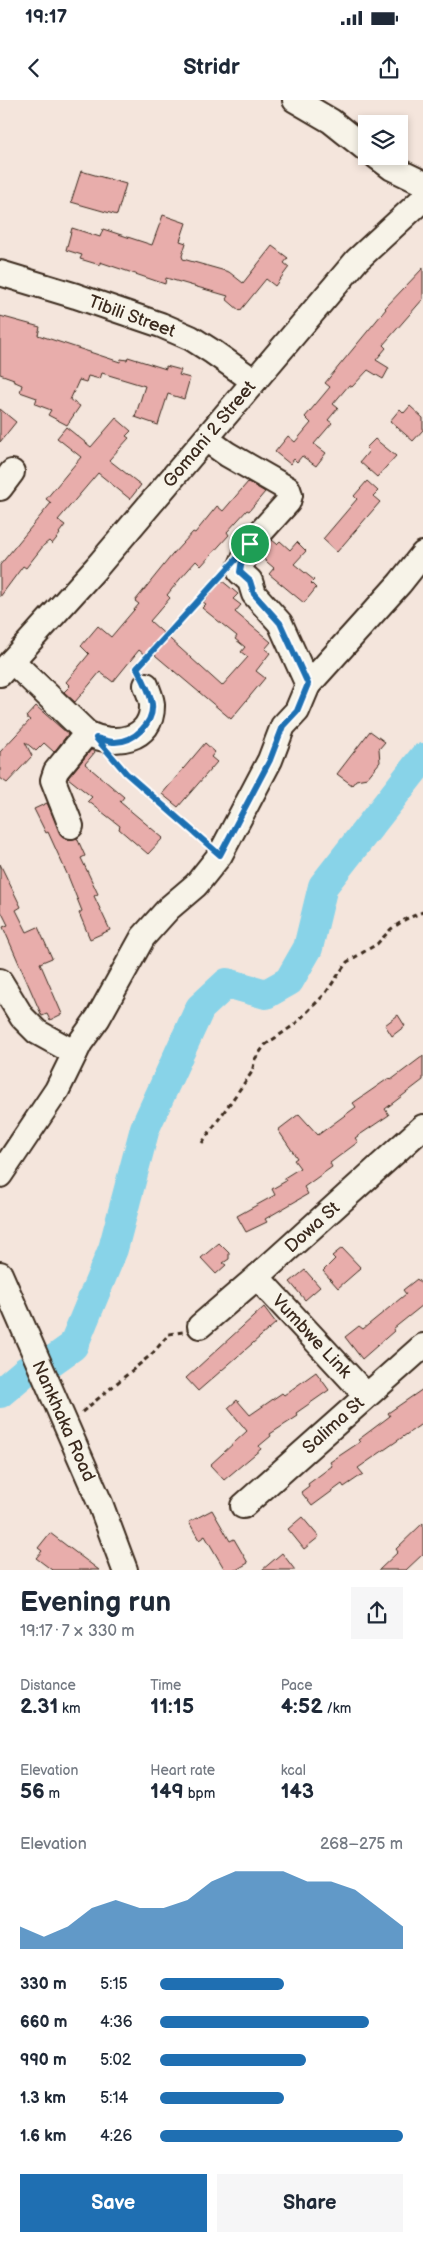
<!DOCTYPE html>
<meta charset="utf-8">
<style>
:root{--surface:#fff;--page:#f6f6f7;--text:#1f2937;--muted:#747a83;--accent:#1f6fb2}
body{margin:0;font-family:"Balsamiq Sans",sans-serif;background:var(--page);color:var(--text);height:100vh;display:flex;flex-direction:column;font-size:19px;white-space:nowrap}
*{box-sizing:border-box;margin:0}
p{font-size:16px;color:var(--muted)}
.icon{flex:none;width:28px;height:28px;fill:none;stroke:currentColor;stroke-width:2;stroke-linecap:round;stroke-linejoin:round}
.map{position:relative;height:1470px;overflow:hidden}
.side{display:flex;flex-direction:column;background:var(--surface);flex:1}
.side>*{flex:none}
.tools{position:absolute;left:358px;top:15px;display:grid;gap:10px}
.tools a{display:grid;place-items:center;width:50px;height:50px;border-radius:0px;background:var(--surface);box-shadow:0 2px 8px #0003;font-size:25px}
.pin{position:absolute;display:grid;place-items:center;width:42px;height:42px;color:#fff;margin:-21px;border:2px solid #fff;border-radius:50%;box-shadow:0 1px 5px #0007}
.round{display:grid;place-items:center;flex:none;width:52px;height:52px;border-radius:0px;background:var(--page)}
.overview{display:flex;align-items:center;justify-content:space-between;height:85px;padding:0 20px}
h1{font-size:28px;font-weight:600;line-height:38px}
.figures{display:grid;grid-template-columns:repeat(3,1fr);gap:8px;height:85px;padding:5px 20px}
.figures div{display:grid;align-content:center}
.figures b{font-size:21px;font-weight:600}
.figures small{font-size:14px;font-weight:400}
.figures p{font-size:14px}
.chart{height:140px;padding:10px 20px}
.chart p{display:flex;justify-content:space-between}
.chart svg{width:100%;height:90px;margin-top:5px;fill:var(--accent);opacity:.7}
.action{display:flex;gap:10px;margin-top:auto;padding:10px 20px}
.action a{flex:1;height:58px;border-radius:0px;background:var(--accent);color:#fff;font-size:20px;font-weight:600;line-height:58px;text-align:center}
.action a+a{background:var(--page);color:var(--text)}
ul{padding:0 20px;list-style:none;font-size:16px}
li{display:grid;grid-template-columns:80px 60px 1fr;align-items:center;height:38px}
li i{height:12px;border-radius:6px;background:var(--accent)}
.status{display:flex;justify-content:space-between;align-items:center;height:35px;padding:0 25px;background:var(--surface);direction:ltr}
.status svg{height:14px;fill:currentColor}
header{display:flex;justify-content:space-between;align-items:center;height:65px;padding:0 20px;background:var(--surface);font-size:22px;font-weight:600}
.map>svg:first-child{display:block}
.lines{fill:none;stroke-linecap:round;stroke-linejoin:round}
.river{stroke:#88d3e8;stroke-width:30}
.building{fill:#e8adab;stroke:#3b2a1e}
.minor-casing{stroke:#3b2a1e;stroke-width:28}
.path{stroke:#3b2a1e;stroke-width:3;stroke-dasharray:5 4;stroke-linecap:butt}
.minor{stroke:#f7f3e8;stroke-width:24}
.route-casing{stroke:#fff;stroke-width:10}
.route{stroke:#1f6fb2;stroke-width:6}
.labels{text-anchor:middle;stroke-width:4.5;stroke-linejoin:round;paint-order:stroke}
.street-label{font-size:18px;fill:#3b2a1e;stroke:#f7f3e8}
</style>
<div class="status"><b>19:17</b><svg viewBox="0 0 49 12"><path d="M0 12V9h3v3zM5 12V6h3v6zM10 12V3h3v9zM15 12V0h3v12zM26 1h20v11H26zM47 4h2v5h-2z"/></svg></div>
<header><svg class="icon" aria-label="back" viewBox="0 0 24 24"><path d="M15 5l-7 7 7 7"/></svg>Stridr<svg class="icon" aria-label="share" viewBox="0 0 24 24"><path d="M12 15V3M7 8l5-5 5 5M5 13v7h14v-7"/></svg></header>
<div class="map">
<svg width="423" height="1470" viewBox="0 0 423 1470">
<rect width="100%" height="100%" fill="#f4e5dc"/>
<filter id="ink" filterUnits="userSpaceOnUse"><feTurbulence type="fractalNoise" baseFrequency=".02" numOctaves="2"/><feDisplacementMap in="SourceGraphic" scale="10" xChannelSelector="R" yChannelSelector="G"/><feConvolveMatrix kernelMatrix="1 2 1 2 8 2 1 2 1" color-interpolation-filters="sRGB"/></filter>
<g filter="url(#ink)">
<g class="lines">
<g class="river">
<path d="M52,1261l21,-15 40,-97 32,-121 55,-120 27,-25 39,11 23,-13 19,-33 15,-62 100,-128"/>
<path d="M0,1293l26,-22"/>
</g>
</g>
<g class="building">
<path d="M81,71l45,13 -9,31 -46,-13z"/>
<path d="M163,115l23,8 -6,18 6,2 -4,13 1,3 46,13 14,11 29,-37 16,12 -4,5 5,4 -14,19 -9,-7 -26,32 -14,-12 2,-3 -62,-18 -1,6 -65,-22v3l-20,-6 2,-4 -16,-5 6,-22 28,9 3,-8 49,16z"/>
<path d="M423,168v31l-40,46 3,3 -10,12 13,8 -6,11 -15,-9 -16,17 -3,-2 -16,19 5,4 -10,12 4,3 -18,21 12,9 -10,13 -14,-10 -5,6 -3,-3 -4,5 -15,-12 13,-16 7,6 16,-19 -6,-6 25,-30 -5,-4 61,-74 -1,-1z"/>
<path d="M0,216l40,11 -2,8 82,27 1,-3 6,1 1,-3 38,12v-3l15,4 -2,5 11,3 -6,21 -16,-5 -10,31 -23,-8 10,-31 -43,-13 -2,6 -12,-3 -2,6 -7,-2 -9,20 10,6 -13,19 -19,-10 3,-5 -16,-6 2,-6 -17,-6 2,-7 -9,-4 1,-2 -14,-5z"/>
<path d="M410,306l13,12v12l-10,11 -23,-20 10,-12 4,4z"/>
<path d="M0,309l16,13 -16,20z"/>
<path d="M116,318l15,13 -5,5 3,2 -20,22 32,25 -11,14 -32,-26 -40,47 7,5 -6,8 1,1 -8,10 -3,-3 -5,4 -18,23 -3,-2 -23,31v-32l51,-62 -5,-4 35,-42 -24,-19 9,-11 25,20z"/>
<path d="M375,339l21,17 -19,21 -17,-15 9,-11 -3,-3z"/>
<path d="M367,381l11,10 -5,5 7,6 -43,50 -14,-13 34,-40 -3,-3z"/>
<path d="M248,382l17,10 -16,19 -2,-1 -20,22 2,3 -28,31 -5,-5 -16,18 -13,16 3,3 -20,23 72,65 26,-29 -7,-5 4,-5 -10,-8 2,-3 -35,-28 4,-4 -3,-2 18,-22 17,14 -5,5 8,6 -6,7 36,30 -6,7 5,4 -14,18 9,7 -34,41 -82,-69 -4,5 -6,-5 -26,32 -13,-10 -25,30 -11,-10 6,-6 -4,-4 23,-28 -8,-8 17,-20 13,11 28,-33 -4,-3 37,-46 21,-23 2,1 22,-27 6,5z"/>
<path d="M272,440l5,4 3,-3 10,9 7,-8 9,9 -12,13 20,16 -3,3 5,5 -12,15 -35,-29 5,-6 -14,-12z"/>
<path d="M36,606l32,28 -14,18 -10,-9 -8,8 -11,-9 7,14 -25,27 -7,-5v-26l30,-32 -4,-3z"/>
<path d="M370,631l15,11 -6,7 1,13 -13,16 -11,2 -4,5 -15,-11z"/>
<path d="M205,643l10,9 -4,5 6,5 -39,45 -16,-13z"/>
<path d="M91,650l4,2 -10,12 39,33 -4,5 43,36 -15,16 -29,-25 1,-3 -32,-25 4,-4 -24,-19z"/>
<path d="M47,703l15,33 7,4 8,-2 8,18 -4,2 17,36 -4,2 16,34 -20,9 -11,-26 3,-2 -14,-35 -20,-44 -2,1 -12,-24z"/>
<path d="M0,764l21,43 -5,3 11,22 11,-5 14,31 -12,5 22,51 -12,6 -3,-6 -5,2 -39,-89 5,-2 -8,-16z"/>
<path d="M398,915l7,11 -13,10 -7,-11z"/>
<path d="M423,956v24l-38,29 4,6 -34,23 3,4 -28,21 2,4 -28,20 4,7 -43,25 2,3 -21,10 -9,-16 38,-21 -3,-6 14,-8 -2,-3 16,-10 -6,-8 3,-2 -19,-28 21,-16 19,21 38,-28 -3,-4 36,-25 2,2z"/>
<path d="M219,1143l10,10v6l-6,4 3,2 -10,9 -15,-16z"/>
<path d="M342,1148l19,20 -23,20 -15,-17 12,-12 -3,-3z"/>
<path d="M305,1170l15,17 -15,13 -15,-18z"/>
<path d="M417,1179l6,7v19l-30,24 1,2 -32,28 -17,-22 14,-11 4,3 43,-35 -3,-4z"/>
<path d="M264,1207l12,16 -78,68 -12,-13z"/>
<path d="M316,1272l13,18 -33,23 2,3 -28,18 1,2 -12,10 2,3 -37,31 -14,-15 37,-34 -19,-23 9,-8 13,15 32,-22 2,2z"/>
<path d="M423,1289v34l-65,45 5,6 -19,13 -2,-3 -30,22 -11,-14 8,-6 -1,-2 24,-18 -2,-4 30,-20 -2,-2 32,-24 -2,-3z"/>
<path d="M212,1410l18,31 4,-2 14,24 -12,7h-11l-20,-34 -6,4 -10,-18z"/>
<path d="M302,1417l17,20 -15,12 -16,-20z"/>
<path d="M423,1423v31l-17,16h-27l19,-18 -2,-3z"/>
<path d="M50,1433l17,13 32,24h-47l-16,-12 6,-7 -4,-3z"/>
<path d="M282,1453l13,17h-33z"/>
</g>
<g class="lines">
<defs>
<g id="minor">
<path d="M295,0l36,21 35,28"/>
<path d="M376,56l16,12 31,15"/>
<path d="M0,173l76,23 85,29 30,13 22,14 41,29"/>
<path d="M0,388l12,-16"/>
<path d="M12,561l75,72c26,14 66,8 65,-28 0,-6 -4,-14 -6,-20"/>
<path d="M0,574l96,-106 261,-308 66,-61"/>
<path d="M308,585l92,-102 23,-29"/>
<path d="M71,726l-18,-46 3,-9 31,-38"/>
<path d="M0,881l22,36 15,15 38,21"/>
<path d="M0,1075l57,-85 23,-47 18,-25 45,-81 26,-29 27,-23 24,-30 50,-95 13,-34 14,-15 11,-26 -28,-62 -26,-29 -4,-13 -10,-9v-4l10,-24 38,-42 2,-7 -2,-6 -61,-35 -21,-15"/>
<path d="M0,1174l100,229 25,67"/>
<path d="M257,1177l109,118"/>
<path d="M200,1226l57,-49 166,-150"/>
<path d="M243,1406l180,-160"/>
</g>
</defs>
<use href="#minor" class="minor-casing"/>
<g class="path">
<path d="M137,567l84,-91"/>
<path d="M115,660l10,13 81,70"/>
<path d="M202,1043l50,-71 3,-13 10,-14 29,-20 31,-31 22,-32 30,-18 14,-15 15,-10 17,-7"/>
<path d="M82,1312l71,-59 16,-19 14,-2"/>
</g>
<use href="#minor" class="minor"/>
</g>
</g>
<g class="lines" filter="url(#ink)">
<defs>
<path id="route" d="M250,444l-8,16 -2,12 10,9 4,13 26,29 28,61 -11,27 -14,15 -13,34 -50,95 -94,-82 -30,-35c6,1 13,4 19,4 19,0 39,-19 37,-38 -2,-13 -9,-25 -15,-36z"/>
</defs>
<use href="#route" class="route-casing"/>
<use href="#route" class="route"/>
</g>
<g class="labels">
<g class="street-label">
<text transform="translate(132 216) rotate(20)" y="6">Tibili Street</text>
<text transform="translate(209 334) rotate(-50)" y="6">Gomani 2 Street</text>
<text transform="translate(312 1127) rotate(-42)" y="6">Dowa St</text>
<text transform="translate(312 1236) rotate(47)" y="6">Vumbwe Link</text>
<text transform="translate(64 1321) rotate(66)" y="6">Nankhaka Road</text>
<text transform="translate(333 1325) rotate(-42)" y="6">Salima St</text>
</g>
</g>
</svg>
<div class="tools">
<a><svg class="icon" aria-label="layers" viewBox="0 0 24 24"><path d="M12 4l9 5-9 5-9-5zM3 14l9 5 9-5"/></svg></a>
</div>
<div class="pin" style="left:250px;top:444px;background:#1e9e55"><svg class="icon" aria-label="arrive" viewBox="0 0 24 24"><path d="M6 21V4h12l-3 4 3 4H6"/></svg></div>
</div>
<section class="side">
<div class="overview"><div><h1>Evening run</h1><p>19:17 · 7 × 330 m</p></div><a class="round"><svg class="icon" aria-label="share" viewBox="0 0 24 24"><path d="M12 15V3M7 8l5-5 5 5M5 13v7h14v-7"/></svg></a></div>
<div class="figures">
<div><p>Distance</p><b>2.31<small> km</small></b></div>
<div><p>Time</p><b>11:15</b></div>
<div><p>Pace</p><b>4:52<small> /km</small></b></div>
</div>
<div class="figures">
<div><p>Elevation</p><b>56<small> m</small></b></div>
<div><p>Heart rate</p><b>149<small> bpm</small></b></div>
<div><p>kcal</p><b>143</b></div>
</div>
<div class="chart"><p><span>Elevation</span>268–275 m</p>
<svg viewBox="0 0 160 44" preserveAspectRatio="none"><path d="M0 44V33L10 38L20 33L30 24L40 20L50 24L60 24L70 20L80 11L90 6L100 6L110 6L120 11L130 11L140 15L150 24L160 33V44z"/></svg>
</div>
<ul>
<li><b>330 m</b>5:15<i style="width:51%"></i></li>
<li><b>660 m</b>4:36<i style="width:86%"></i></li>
<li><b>990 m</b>5:02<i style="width:60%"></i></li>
<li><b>1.3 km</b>5:14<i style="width:51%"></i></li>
<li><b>1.6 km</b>4:26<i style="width:100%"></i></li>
</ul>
<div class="action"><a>Save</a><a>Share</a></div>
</section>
